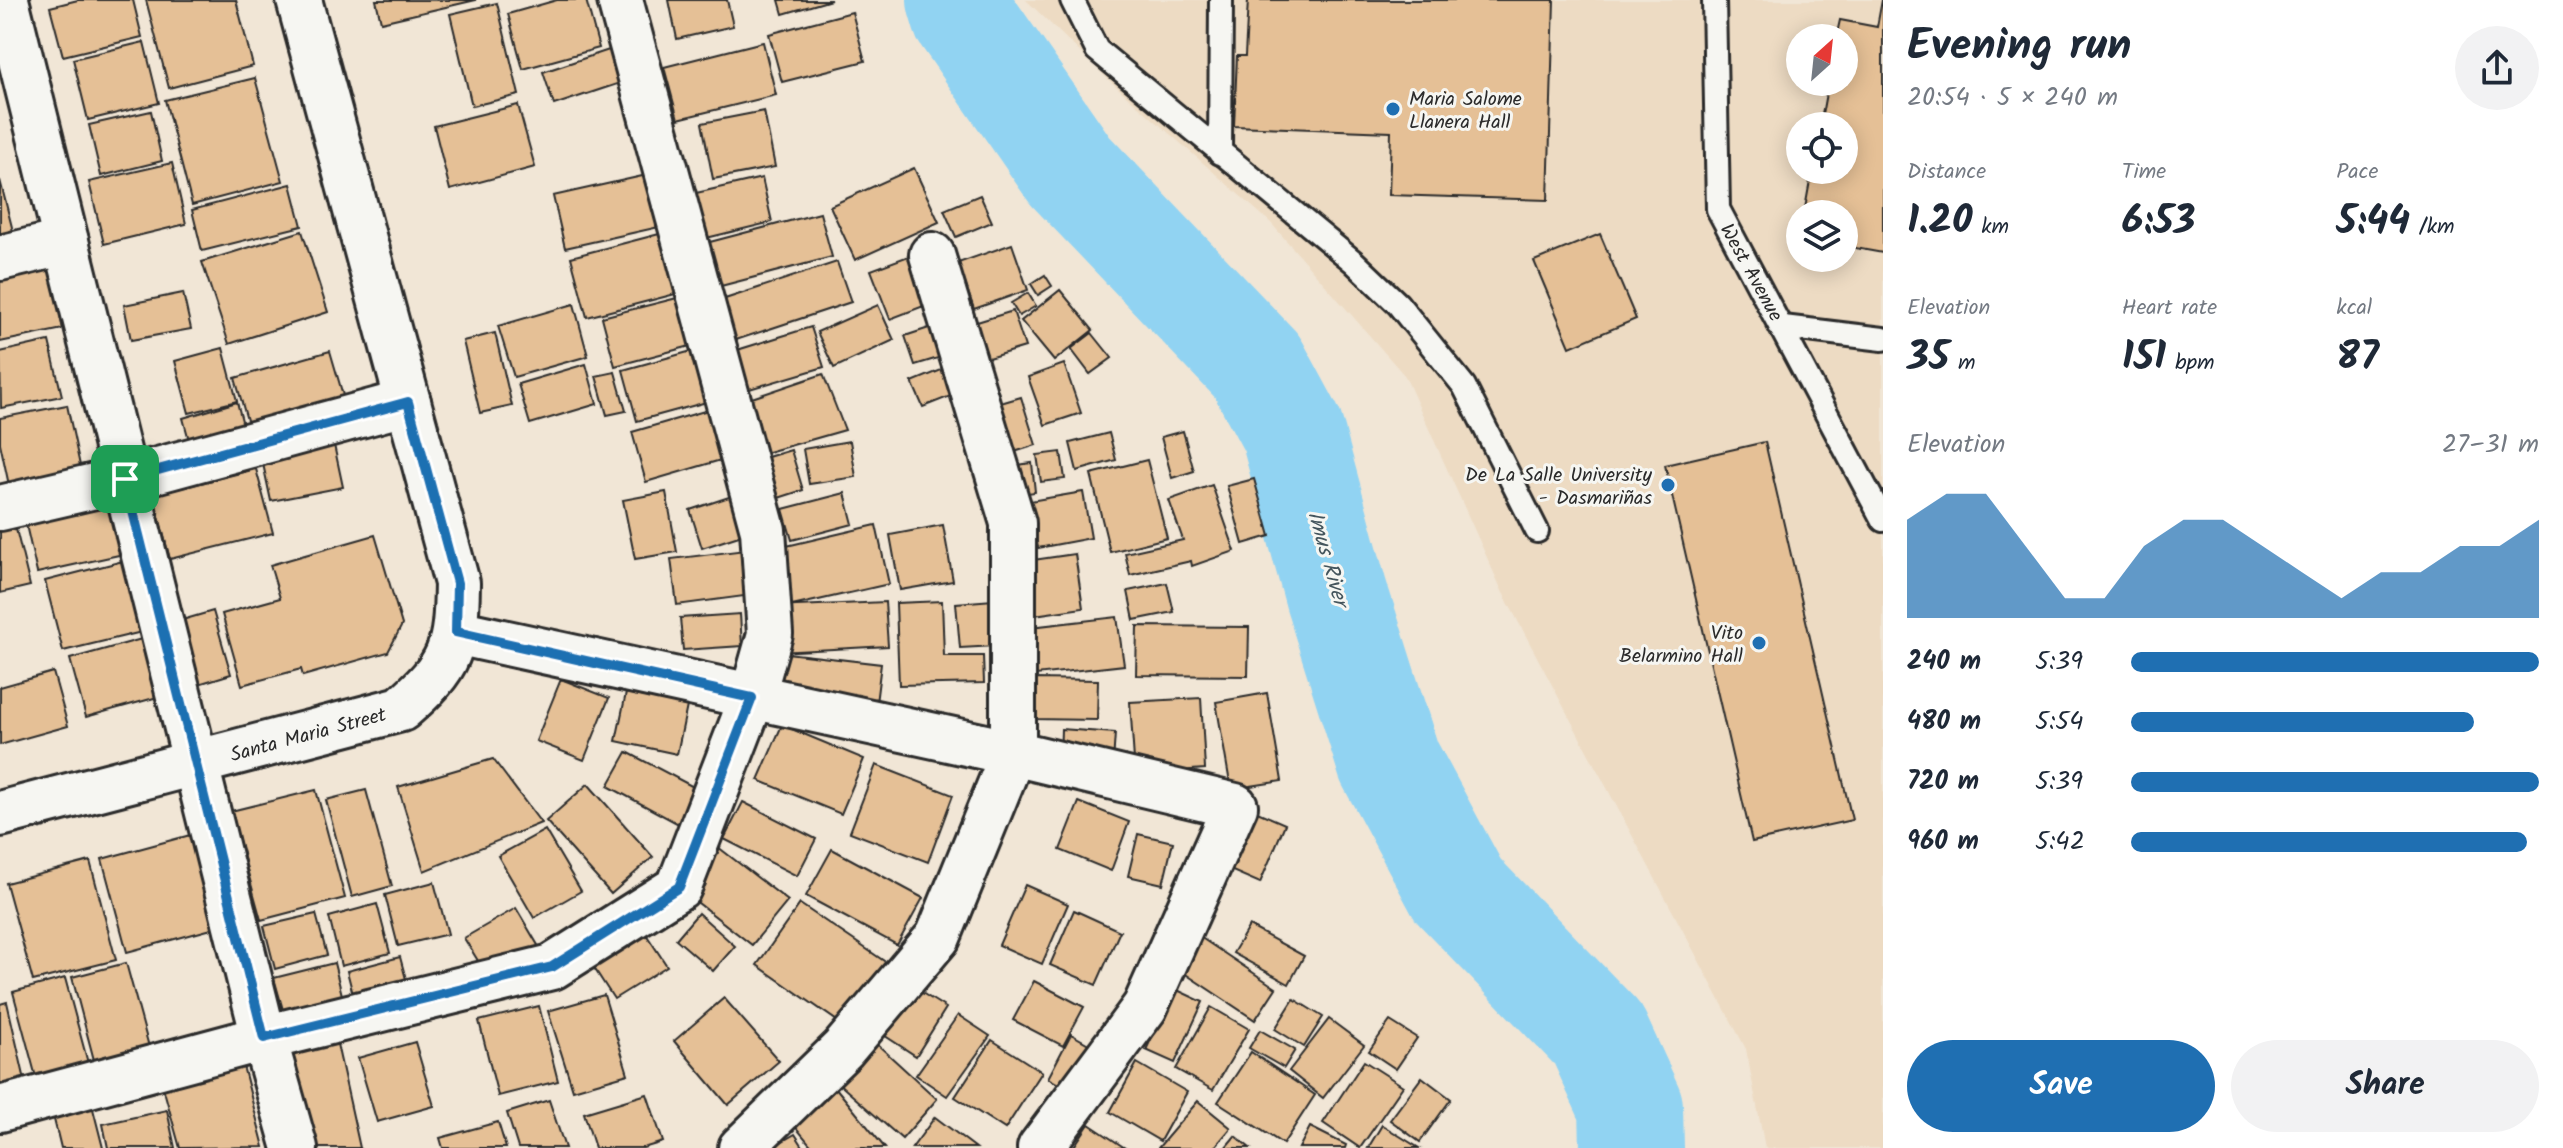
<!DOCTYPE html>
<meta charset="utf-8">
<style>
:root{--surface:#fff;--page:#f2f2f3;--text:#1f2937;--muted:#747a83;--accent:#1f6fb2}
body{margin:0;font-family:Kalam,sans-serif;background:var(--page);color:var(--text);height:100vh;display:flex;flex-direction:column;font-size:30px;white-space:nowrap}
*{box-sizing:border-box;margin:0}
p{font-size:26px;color:var(--muted)}
.icon{flex:none;width:44px;height:44px;fill:none;stroke:currentColor;stroke-width:2;stroke-linecap:round;stroke-linejoin:round}
.map{position:relative;flex:1;overflow:hidden}
.drawer{display:flex;flex-direction:column;background:var(--surface);width:680px}
.drawer>*{flex:none}
.needle{width:52px;rotate:27deg}
.controls{position:absolute;left:1786px;top:24px;display:grid;gap:16px}
.controls a{display:grid;place-items:center;width:72px;height:72px;border-radius:50%;background:var(--surface);box-shadow:0 4px 20px #0003;font-size:40px}
.pin{position:absolute;display:grid;place-items:center;width:68px;height:68px;color:#fff;margin:-34px;border-radius:16px;box-shadow:0 4px 12px #0006}
.round{display:grid;place-items:center;flex:none;width:84px;height:84px;border-radius:42px;background:var(--page)}
.overview{display:flex;align-items:center;justify-content:space-between;height:136px;padding:0 24px}
h1{font-size:44px;font-weight:800;line-height:60px}
.figures{display:grid;grid-template-columns:repeat(3,1fr);gap:12px;height:136px;padding:8px 24px}
.figures div{display:grid;align-content:center}
.figures b{font-size:40px;font-weight:800}
.figures small{font-size:22px;font-weight:400}
.figures p{font-size:22px}
.chart{height:224px;padding:16px 24px}
.chart p{display:flex;justify-content:space-between}
.chart svg{width:100%;height:144px;margin-top:8px;fill:var(--accent);opacity:.7}
.action{display:flex;gap:16px;margin-top:auto;padding:16px 24px}
.action a{flex:1;height:92px;border-radius:48px;background:var(--accent);color:#fff;font-size:32px;font-weight:800;line-height:92px;text-align:center}
.action a+a{background:var(--page);color:var(--text)}
ul{padding:0 24px;list-style:none;font-size:26px}
li{display:grid;grid-template-columns:128px 96px 1fr;align-items:center;height:60px}
li i{height:20px;border-radius:10px;background:var(--accent)}
main{display:flex;flex:1;min-height:0}
.map>svg:first-child{display:block}
.built{fill:#eddbc3;fill-rule:evenodd}
.lines{fill:none;stroke-linecap:round;stroke-linejoin:round}
.river{stroke:#91d3f2;stroke-width:104}
.building{fill:#e5c096;stroke:#2b2b2b;stroke-width:2}
.lane-casing{stroke:#2b2b2b;stroke-width:28}
.street-casing{stroke:#2b2b2b;stroke-width:50}
.lane{stroke:#f6f6f2;stroke-width:22}
.street{stroke:#f6f6f2;stroke-width:44}
.route-casing{stroke:#fff;stroke-width:16}
.route{stroke:#1f6fb2;stroke-width:10}
.poi-dot{fill:#1f6fb2;stroke:#f6f6f2;stroke-width:3}
.labels{text-anchor:middle;stroke-width:6;stroke-linejoin:round;paint-order:stroke}
.poi-label{font-size:20px;fill:#2b2b2b;stroke:#f6f6f2;text-anchor:end}
.street-label{font-size:20px;fill:#2b2b2b;stroke:#f6f6f2}
.water-label{font-size:22px;font-style:italic;fill:#44555d;stroke:#f6f6f2}
</style>
<main>
<div class="map">
<svg width="1883" height="1148" viewBox="0 0 1883 1148">
<rect width="100%" height="100%" fill="#f1e6d6"/>
<filter id="ink" filterUnits="userSpaceOnUse"><feTurbulence type="fractalNoise" baseFrequency=".0125" numOctaves="2"/><feDisplacementMap in="SourceGraphic" scale="16" xChannelSelector="R" yChannelSelector="G"/><feConvolveMatrix kernelMatrix="1 2 1 2 8 2 1 2 1" color-interpolation-filters="sRGB"/></filter>
<g filter="url(#ink)">
<path class="built" d="M1026,0h857v1148h-118l-19,-99 -243,-456 -98,-217 -135,-154 -160,-141zM1800,38h44v44h-44zM1800,126h44v44h-44zM1800,214h44v44h-44z"/>
<g class="lines">
<path class="river" d="M959,0l5,17 106,153 187,196 35,65 44,163 53,168 69,128 140,145 33,72 1,41"/>
</g>
<g class="building">
<path d="M78,0h55l9,37 -79,19 -13,-49z"/>
<path d="M146,0h90l17,66 -84,22z"/>
<path d="M376,0h100l-95,22z"/>
<path d="M557,0h29l13,48 -76,21 -15,-55z"/>
<path d="M669,0h58l6,26 -56,13z"/>
<path d="M779,0h52l-48,14z"/>
<path d="M1248,0h306l-6,200 -159,-5 2,-63 -157,-6 3,-70h8z"/>
<path d="M1882,0h1v253l-39,-7v-32h-40l8,-44h32v-44h-24l8,-44h16v-44h-8l4,-18 37,7z"/>
<path d="M497,3l22,92 -47,11 -22,-92z"/>
<path d="M852,12l13,49 -83,21 -13,-48z"/>
<path d="M144,42l15,61 -71,17 -15,-61z"/>
<path d="M763,42l13,53 -98,24 -14,-52z"/>
<path d="M612,49l11,33 -69,23 -11,-33z"/>
<path d="M255,78l28,103 -91,24 -27,-105z"/>
<path d="M518,105l17,62 -85,23 -16,-64z"/>
<path d="M151,111l11,50 -61,15 -12,-51z"/>
<path d="M764,111l11,56 -62,12 -11,-56z"/>
<path d="M172,163l14,61 -82,20 -15,-62z"/>
<path d="M914,168l25,54 -84,38 -25,-54z"/>
<path d="M647,175l12,52 -94,21 -12,-52z"/>
<path d="M762,178l10,44 -78,19 -11,-45z"/>
<path d="M0,180l16,63 -16,4z"/>
<path d="M291,184l11,42 -100,25 -10,-41z"/>
<path d="M980,195l12,27 -36,15 -12,-27z"/>
<path d="M820,213l12,44 -115,30 -11,-44z"/>
<path d="M302,231l26,81 -99,32 -27,-82z"/>
<path d="M667,232l16,60 -96,25 -16,-60z"/>
<path d="M1600,234l36,85 -66,28 -36,-86z"/>
<path d="M1012,244l16,46 -54,19 -16,-46z"/>
<path d="M922,251l20,48 -52,20 -19,-49z"/>
<path d="M48,257l15,72 -63,13v-75z"/>
<path d="M837,262l14,40 -118,39 -14,-40z"/>
<path d="M1045,275l7,11 -14,9 -7,-11z"/>
<path d="M1060,290l33,40 -39,31 -33,-40z"/>
<path d="M183,293l8,36 -60,11 -7,-35z"/>
<path d="M1028,293l8,13 -17,10 -8,-13z"/>
<path d="M685,296l13,48 -83,22 -13,-49z"/>
<path d="M574,304l14,52 -74,21 -16,-51z"/>
<path d="M878,305l16,35 -60,28 -17,-36z"/>
<path d="M1013,311l12,36 -50,15 -11,-36z"/>
<path d="M938,325l10,30 -33,10 -10,-29z"/>
<path d="M811,327l13,40 -78,23 -12,-39z"/>
<path d="M495,333l17,73 -32,7 -17,-72z"/>
<path d="M1092,333l20,25 -22,16 -19,-25z"/>
<path d="M49,341l13,55 -61,12 -1,-56z"/>
<path d="M223,348l14,53 -48,12 -14,-52z"/>
<path d="M699,349l15,51 -77,21 -14,-51z"/>
<path d="M330,351l17,58 -95,29 -17,-60z"/>
<path d="M586,364l11,40 -67,20 -12,-40z"/>
<path d="M956,364l10,26 -43,17 -11,-25z"/>
<path d="M1064,364l17,49 -36,12 -17,-48z"/>
<path d="M615,372l11,39 -19,4 -11,-39z"/>
<path d="M823,374l22,56 -84,24 -18,-53z"/>
<path d="M1021,397l15,48 -34,11 -15,-49z"/>
<path d="M237,402l9,34 -54,15 -9,-33z"/>
<path d="M67,405l15,70 -72,15 -10,-47v-25z"/>
<path d="M715,408l16,49 -85,25 -14,-50z"/>
<path d="M1183,431l11,40 -22,7 -11,-41z"/>
<path d="M1109,433l7,27 -39,11 -7,-28z"/>
<path d="M850,441l6,36 -47,7 -6,-35z"/>
<path d="M1765,442l87,378 -100,22 -87,-377z"/>
<path d="M334,445l9,42 -72,14 -9,-42z"/>
<path d="M791,450l12,40 -40,13 -12,-41z"/>
<path d="M1061,452l4,27 -24,3 -4,-27z"/>
<path d="M1147,460l20,78 -57,14 -19,-78z"/>
<path d="M1032,463l3,29 -28,4 -4,-29z"/>
<path d="M256,469l17,64 -103,26 -17,-64z"/>
<path d="M1254,479l16,57 -27,8 -16,-58z"/>
<path d="M1212,485l23,66 -43,15 -1,-5 -61,14 -5,-22 58,-13 -14,-40z"/>
<path d="M666,492l11,60 -42,7 -12,-59z"/>
<path d="M1083,492l8,46 -53,10 -8,-47z"/>
<path d="M845,493l8,31 -61,16 -9,-31z"/>
<path d="M735,495l13,38 -46,15 -12,-38z"/>
<path d="M115,497l13,56 -91,20 -13,-57z"/>
<path d="M13,517l17,69 -30,7v-73z"/>
<path d="M876,525l13,59 -97,22 -14,-58z"/>
<path d="M943,525l10,56 -53,9 -10,-55z"/>
<path d="M375,535l27,90 -14,27 -85,24 -2,-7 -59,16 -20,-71 58,-16 -10,-33z"/>
<path d="M745,550l7,45 -75,10 -6,-46z"/>
<path d="M1075,554l8,54 -49,7 -8,-54z"/>
<path d="M127,560l19,71 -83,20 -18,-70z"/>
<path d="M1167,583l7,29 -40,8 -6,-29z"/>
<path d="M993,600l3,46 -36,2 -4,-45z"/>
<path d="M942,601l2,55h39l1,27 -85,2 -3,-82z"/>
<path d="M885,602l3,44 -110,6 -3,-45z"/>
<path d="M213,611l18,63 -39,12 -20,-63z"/>
<path d="M740,614l2,32 -59,4 -3,-32z"/>
<path d="M1117,617l7,48 -88,10 -5,-48z"/>
<path d="M1137,626l112,1 -1,49 -112,-1z"/>
<path d="M156,635l16,58 -86,24 -16,-58z"/>
<path d="M778,652l103,12 -6,47 -103,-13z"/>
<path d="M53,672l15,54 -68,19v-58z"/>
<path d="M561,679l48,19 -25,62 -48,-19z"/>
<path d="M1033,679l65,1 -1,40 -65,-1z"/>
<path d="M626,693l61,13 -10,48 -61,-13z"/>
<path d="M1267,693l15,88 -51,8 -15,-87z"/>
<path d="M1201,698l4,71 -70,5 -5,-72z"/>
<path d="M782,725l82,34 -23,55 -83,-34z"/>
<path d="M1061,729l54,4 -2,30 -53,-3z"/>
<path d="M627,752l76,40 -19,35 -76,-41z"/>
<path d="M493,759l48,64 -117,48 -26,-84z"/>
<path d="M876,765l77,30 -25,67 -78,-30z"/>
<path d="M588,784l65,73 -42,37 -65,-73z"/>
<path d="M316,790l29,108 -84,22 -30,-109z"/>
<path d="M366,790l26,96 -40,11 -26,-97z"/>
<path d="M743,802l73,37 -19,37 -73,-37z"/>
<path d="M1079,802l50,20 -18,49 -51,-21z"/>
<path d="M1248,808l37,16 -25,59 -37,-16z"/>
<path d="M545,830l36,61 -47,27 -36,-62z"/>
<path d="M205,831l25,93 -103,28 -25,-93z"/>
<path d="M1138,834l35,8 -10,42 -35,-8z"/>
<path d="M718,847l70,54 -36,44 -68,-53z"/>
<path d="M832,849l91,49 -26,47 -91,-49z"/>
<path d="M90,861l26,99 -83,21 -27,-98z"/>
<path d="M434,882l14,52 -50,12 -13,-51z"/>
<path d="M1025,885l43,19 -26,60 -43,-19z"/>
<path d="M377,904l13,49 -49,13 -12,-49z"/>
<path d="M800,904l87,59 -44,62 -86,-60z"/>
<path d="M516,908l23,39 -51,30 -24,-39z"/>
<path d="M1074,910l46,21 -24,54 -46,-20z"/>
<path d="M698,913l37,33 -22,25 -37,-32z"/>
<path d="M316,914l11,41 -52,14 -11,-43z"/>
<path d="M640,925l27,41 -53,33 -27,-42z"/>
<path d="M1249,926l55,30 -15,28 -56,-31z"/>
<path d="M1197,935l79,53 -21,32 -80,-53z"/>
<path d="M400,957l12,44 -54,13 -11,-43z"/>
<path d="M126,963l28,102 -55,14 -27,-102z"/>
<path d="M334,963l13,52 -58,16 -15,-53z"/>
<path d="M65,978l27,100 -52,14 -27,-100z"/>
<path d="M1034,981l50,26 -21,39 -50,-26z"/>
<path d="M906,983l40,25 -30,48 -40,-26z"/>
<path d="M1175,989l28,13 -28,61 -29,-13z"/>
<path d="M604,995l24,79 -55,16 -25,-79z"/>
<path d="M724,998l55,63 -51,44 -54,-64z"/>
<path d="M1294,999l29,18 -19,30 -29,-18z"/>
<path d="M7,1002l20,87 -27,6v-91z"/>
<path d="M539,1006l19,75 -60,15 -19,-75z"/>
<path d="M1211,1007l38,22 -36,61 -37,-21z"/>
<path d="M958,1015l32,21 -43,60 -31,-21z"/>
<path d="M1329,1019l35,26 -41,53 -34,-27z"/>
<path d="M1390,1021l27,17 -21,31 -27,-18z"/>
<path d="M1260,1030l35,20 -11,18 -35,-20z"/>
<path d="M866,1034l71,65 -35,40 -73,-64z"/>
<path d="M1071,1034l28,16 -24,43 -27,-15z"/>
<path d="M992,1040l50,32 -37,57 -50,-32z"/>
<path d="M415,1042l19,64 -57,16 -19,-64z"/>
<path d="M337,1044l23,104h-53l-20,-94z"/>
<path d="M1251,1052l64,43 -32,49 -65,-42z"/>
<path d="M1364,1061l39,25 -43,62 -37,-25z"/>
<path d="M1137,1063l50,29 -27,49 -50,-29z"/>
<path d="M243,1066l21,81 -84,1 -17,-61z"/>
<path d="M1422,1077l29,22 -31,43 -30,-22z"/>
<path d="M831,1082l54,66h-72l-25,-30z"/>
<path d="M647,1094l16,48 -20,6h-48l-11,-35z"/>
<path d="M90,1097l13,51h-42l-10,-41z"/>
<path d="M549,1100l16,48h-47l-11,-35z"/>
<path d="M1198,1101l33,27 -17,20h-56z"/>
<path d="M167,1110l8,38h-67l-5,-24z"/>
<path d="M935,1117l41,31h-64z"/>
<path d="M498,1122l8,26h-63l-3,-10z"/>
<path d="M1089,1124l36,24h-52z"/>
<path d="M1382,1125l37,23h-51z"/>
<path d="M1310,1127l36,18 -1,3h-46z"/>
<path d="M795,1134l9,14h-33z"/>
<path d="M1235,1136l15,12h-25z"/>
</g>
<g class="lines">
<defs>
<g id="lane">
<path d="M1072,0l25,50 257,212 44,42 66,82 73,145"/>
<path d="M1714,0l4,209 165,311"/>
<path d="M1220,153l1,-153"/>
<path d="M1783,327l100,12"/>
</g>
<g id="street">
<path d="M6,0l258,1038 31,110"/>
<path d="M0,258l66,-16"/>
<path d="M0,508l125,-29 283,-77"/>
<path d="M456,632l557,121 222,53 -90,201 -105,141"/>
<path d="M0,814l401,-105c51,-44 55,-60 56,-126l-158,-583"/>
<path d="M0,1109l264,-71 288,-71 127,-80 73,-189 18,-64 -7,-104 -143,-530"/>
<path d="M741,1148l102,-99 95,-112 75,-184v-230l-81,-268"/>
</g>
</defs>
<use href="#lane" class="lane-casing"/>
<use href="#street" class="street-casing"/>
<use href="#lane" class="lane"/>
<use href="#street" class="street"/>
</g>
</g>
<g class="lines" filter="url(#ink)">
<defs>
<path id="route" d="M408,402l49,181 -1,49 296,66 -73,189 -127,80 -288,71 -139,-559z"/>
</defs>
<use href="#route" class="route-casing"/>
<use href="#route" class="route"/>
</g>
<g class="poi-dot">
<circle cx="1393" cy="109" r="8"/>
<circle cx="1668" cy="485" r="8"/>
<circle cx="1759" cy="643" r="8"/>
</g>
<g class="labels">
<g class="poi-label">
<text x="1409" y="105" text-anchor="start">Maria Salome<tspan x="1409" dy="23">Llanera Hall</tspan></text>
<text x="1652" y="481">De La Salle University<tspan x="1652" dy="23">- Dasmariñas</tspan></text>
<text x="1743" y="639">Vito<tspan x="1743" dy="23">Belarmino Hall</tspan></text>
</g>
<g class="street-label">
<text transform="translate(1752 272) rotate(61)" y="7">West Avenue</text>
<text transform="translate(308 734) rotate(-15)" y="7">Santa Maria Street</text>
</g>
<g class="water-label">
<text transform="translate(1329 558) rotate(74)" y="8">Imus River</text>
</g>
</g>
</svg>
<div class="controls">
<a><svg class="needle" viewBox="-14 -14 28 28"><path d="M0-13l5 13h-10z" fill="#e53935"/><path d="M0 13l5-13h-10z" fill="#747a83"/></svg></a>
<a><svg class="icon" aria-label="locate" viewBox="0 0 24 24"><circle cx="12" cy="12" r="6"/><path d="M12 2v4M12 18v4M2 12h4M18 12h4"/></svg></a>
<a><svg class="icon" aria-label="layers" viewBox="0 0 24 24"><path d="M12 4l9 5-9 5-9-5zM3 14l9 5 9-5"/></svg></a>
</div>
<div class="pin" style="left:125px;top:479px;background:#1e9e55"><svg class="icon" aria-label="arrive" viewBox="0 0 24 24"><path d="M6 21V4h12l-3 4 3 4H6"/></svg></div>
</div>
<section class="drawer">
<div class="overview"><div><h1>Evening run</h1><p>20:54 · 5 × 240 m</p></div><a class="round"><svg class="icon" aria-label="share" viewBox="0 0 24 24"><path d="M12 15V3M7 8l5-5 5 5M5 13v7h14v-7"/></svg></a></div>
<div class="figures">
<div><p>Distance</p><b>1.20<small> km</small></b></div>
<div><p>Time</p><b>6:53</b></div>
<div><p>Pace</p><b>5:44<small> /km</small></b></div>
</div>
<div class="figures">
<div><p>Elevation</p><b>35<small> m</small></b></div>
<div><p>Heart rate</p><b>151<small> bpm</small></b></div>
<div><p>kcal</p><b>87</b></div>
</div>
<div class="chart"><p><span>Elevation</span>27–31 m</p>
<svg viewBox="0 0 160 44" preserveAspectRatio="none"><path d="M0 44V14L10 6L20 6L30 22L40 38L50 38L60 22L70 14L80 14L90 22L100 30L110 38L120 30L130 30L140 22L150 22L160 14V44z"/></svg>
</div>
<ul>
<li><b>240 m</b>5:39<i style="width:100%"></i></li>
<li><b>480 m</b>5:54<i style="width:84%"></i></li>
<li><b>720 m</b>5:39<i style="width:100%"></i></li>
<li><b>960 m</b>5:42<i style="width:97%"></i></li>
</ul>
<div class="action"><a>Save</a><a>Share</a></div>
</section>
</main>
